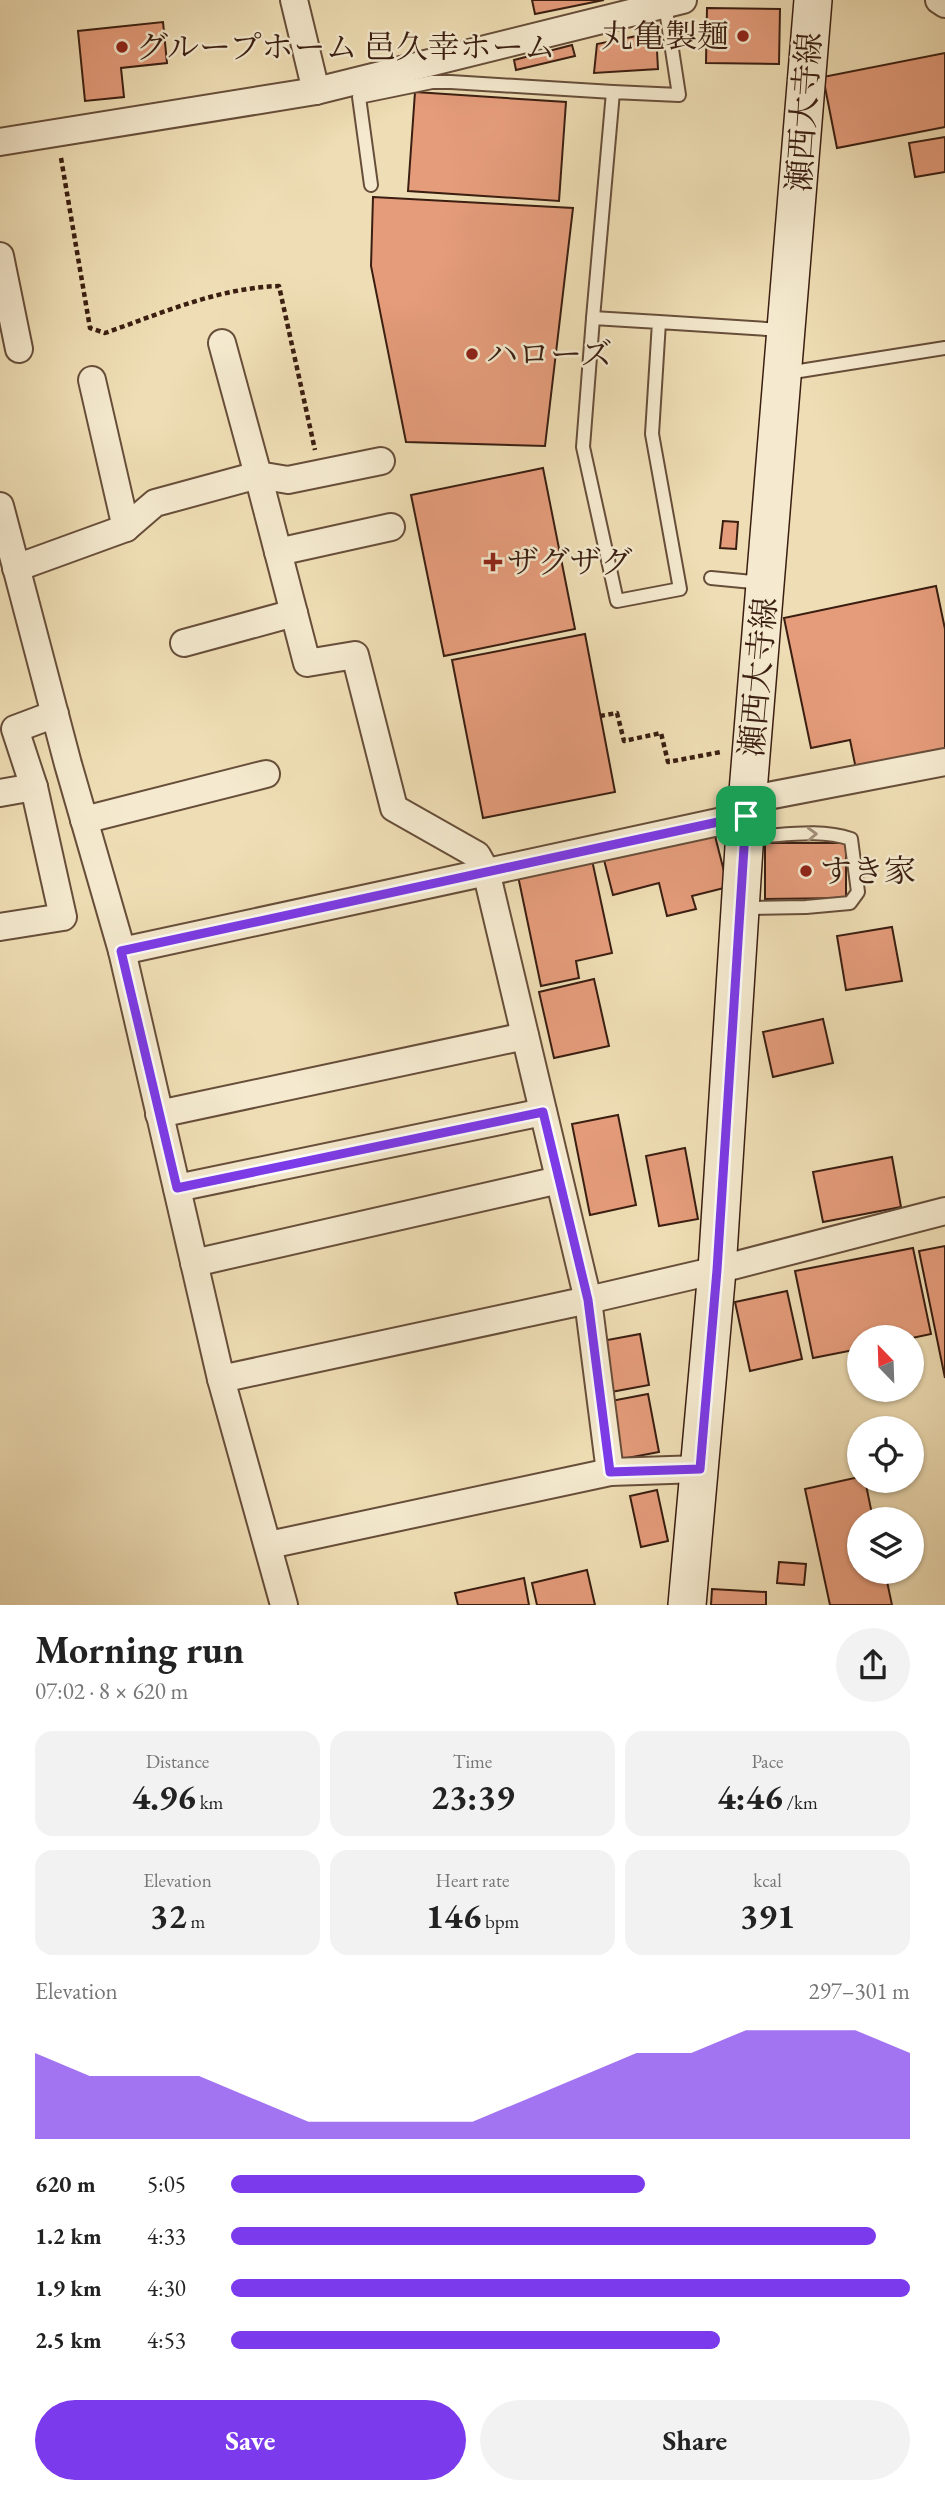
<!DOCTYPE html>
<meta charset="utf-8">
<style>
:root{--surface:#fff;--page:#f2f2f2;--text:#222;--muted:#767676;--accent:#7c3aed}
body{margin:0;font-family:"EB Garamond","Noto Serif JP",serif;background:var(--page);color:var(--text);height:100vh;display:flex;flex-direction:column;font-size:26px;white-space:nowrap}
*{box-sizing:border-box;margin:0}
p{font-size:23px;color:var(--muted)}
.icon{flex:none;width:38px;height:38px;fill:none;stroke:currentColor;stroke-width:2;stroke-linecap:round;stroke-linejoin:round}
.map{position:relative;height:1605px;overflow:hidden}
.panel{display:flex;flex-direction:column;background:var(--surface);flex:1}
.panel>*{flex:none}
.needle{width:46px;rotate:337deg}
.tools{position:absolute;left:847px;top:1325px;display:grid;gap:14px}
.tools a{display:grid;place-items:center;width:77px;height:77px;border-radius:50%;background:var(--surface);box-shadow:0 2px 5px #0004;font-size:35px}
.pin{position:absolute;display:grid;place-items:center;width:60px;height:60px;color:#fff;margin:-30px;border-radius:14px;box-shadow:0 4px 10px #0006}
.round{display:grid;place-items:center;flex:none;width:74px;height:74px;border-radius:37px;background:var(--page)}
.summary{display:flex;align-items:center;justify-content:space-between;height:119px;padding:0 35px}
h1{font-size:38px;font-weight:700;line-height:52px}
.stats{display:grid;grid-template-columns:repeat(3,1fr);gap:10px;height:119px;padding:7px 35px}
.stats div{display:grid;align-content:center;border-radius:18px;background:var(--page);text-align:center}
.stats b{font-size:35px;font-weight:700}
.stats small{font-size:19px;font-weight:400}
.stats p{font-size:19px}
.chart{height:196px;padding:14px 35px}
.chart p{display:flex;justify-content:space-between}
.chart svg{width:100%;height:126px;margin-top:7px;fill:var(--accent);opacity:.7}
.primary-button{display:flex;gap:14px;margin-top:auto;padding:14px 35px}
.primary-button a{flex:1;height:80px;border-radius:42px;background:var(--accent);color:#fff;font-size:28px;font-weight:700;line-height:80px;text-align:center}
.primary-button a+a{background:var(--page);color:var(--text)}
ul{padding:0 35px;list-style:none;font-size:23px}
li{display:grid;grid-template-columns:112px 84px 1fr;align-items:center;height:52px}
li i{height:18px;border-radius:9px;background:var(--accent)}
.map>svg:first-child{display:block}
.building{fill:#e59c7b;stroke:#3a1e11;stroke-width:2}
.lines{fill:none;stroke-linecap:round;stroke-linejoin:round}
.lane-casing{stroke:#674e3a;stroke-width:16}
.street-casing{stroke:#674e3a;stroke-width:30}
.secondary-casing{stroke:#3a1e11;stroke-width:40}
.path{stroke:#3a1e11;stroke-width:4.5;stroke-dasharray:5 3.5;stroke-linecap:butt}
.lane{stroke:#f5eacf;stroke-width:12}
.street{stroke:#f5eacf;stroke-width:26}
.secondary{stroke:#f5eacf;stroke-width:37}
.oneway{stroke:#a18e7a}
.route-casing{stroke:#fff;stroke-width:14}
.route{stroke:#7c3aed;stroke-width:9}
.poi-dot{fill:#8f2418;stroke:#f5eacf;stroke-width:2.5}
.labels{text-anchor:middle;stroke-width:5;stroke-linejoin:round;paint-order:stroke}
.poi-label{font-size:32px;fill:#3a1e11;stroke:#f5eacf;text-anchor:start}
.street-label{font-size:32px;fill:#3a1e11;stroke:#f5eacf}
</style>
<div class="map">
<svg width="945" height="1605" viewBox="0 0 945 1605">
<rect width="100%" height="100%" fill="#efdeb5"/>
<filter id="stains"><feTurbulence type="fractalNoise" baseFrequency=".00286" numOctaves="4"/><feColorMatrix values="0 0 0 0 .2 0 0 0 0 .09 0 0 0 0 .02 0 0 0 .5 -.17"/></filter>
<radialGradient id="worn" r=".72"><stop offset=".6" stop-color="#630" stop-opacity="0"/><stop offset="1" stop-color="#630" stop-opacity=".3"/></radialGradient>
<g class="building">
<path d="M532,0h72l-69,14z"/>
<path d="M707,8l73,1 -1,55 -73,-1z"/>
<path d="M163,22l4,41 -46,5 3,29 -39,4 -7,-70z"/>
<path d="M656,32l2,37 -64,4 3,-29z"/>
<path d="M572,45l3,11 -59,14 -2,-10z"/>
<path d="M945,53v74l-108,21 -14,-71z"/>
<path d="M415,92l151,10 -7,99 -151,-10z"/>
<path d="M945,137v35l-30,5 -6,-34z"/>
<path d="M373,197l200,11 -28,238 -139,-4 -35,-176z"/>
<path d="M543,468l32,161 -131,27 -33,-161z"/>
<path d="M723,521l15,1 -2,27 -16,-1z"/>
<path d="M936,586l9,43v122l-89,18 -6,-29 -39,8 -27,-130z"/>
<path d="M585,634l30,158 -132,26 -31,-158z"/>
<path d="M713,828l15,59 -36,9 4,13 -29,7 -8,-33 -46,12 -10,-39z"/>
<path d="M765,843h81v55l-81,1z"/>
<path d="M592,860l20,93 -36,8 3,17 -38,8 -23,-110z"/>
<path d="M892,927l10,54 -56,9 -9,-54z"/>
<path d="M594,979l15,67 -55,12 -15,-66z"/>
<path d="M823,1019l10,44 -60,14 -10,-45z"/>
<path d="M618,1115l18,90 -46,10 -18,-91z"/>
<path d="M685,1148l13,71 -39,7 -13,-70z"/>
<path d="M892,1157l9,50 -78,15 -10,-50z"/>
<path d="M945,1246v132l-26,-127z"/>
<path d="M913,1248l18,86 -19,4 -53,-1v12l-46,9 -18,-87z"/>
<path d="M787,1291l15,68 -52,12 -15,-69z"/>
<path d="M640,1334l9,51 -38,7 -9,-51z"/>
<path d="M648,1394l11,58 -37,7 -11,-58z"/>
<path d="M859,1477v3h6l8,39h-14v53h26l7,33h-62l-25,-116z"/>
<path d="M657,1490l11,51 -27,6 -11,-51z"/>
<path d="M779,1562l27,2 -2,21 -27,-2z"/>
<path d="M587,1570l8,35h-58l-5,-22z"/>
<path d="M524,1578l5,27h-71l-3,-12z"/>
<path d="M712,1589l54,3v13h-55z"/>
</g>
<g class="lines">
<defs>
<g id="lane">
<path d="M371,185l-12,-88 73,-15h19l162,10"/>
<path d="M593,318l20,-226 66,3 -14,-91"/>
<path d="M659,322l-66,-4 -10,129 34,154 63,-12 -28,-155 7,-112 124,8"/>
<path d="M787,373l158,-25"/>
<path d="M711,578l52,5"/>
<path d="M742,908l64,-1 44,-4 8,-11 -7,-53c-33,-11 -69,-3 -103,-2"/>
</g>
<g id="street">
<path d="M294,0l22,91"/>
<path d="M939,0l6,4"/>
<path d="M0,142l316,-51 367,-91"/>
<path d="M0,256l19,93"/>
<path d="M222,343l36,132 30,5 93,-19"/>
<path d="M92,380l34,148"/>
<path d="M0,506l68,258 54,187 99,428 63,226"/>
<path d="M278,552l113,-25"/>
<path d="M16,568l110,-40 29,-25 103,-28 49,188 48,-8 39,153 83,47 9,16 102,429 129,-30 228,-59"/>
<path d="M184,643l110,-30"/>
<path d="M34,787l-19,-58 40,-15"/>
<path d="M0,793l34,-6 29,130 -63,10"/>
<path d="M747,800l198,-38"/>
<path d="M84,820l182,-46"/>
<path d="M122,951l624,-135"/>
<path d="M159,1114l366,-78"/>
<path d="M177,1188l366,-76"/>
<path d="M194,1263l365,-83"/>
<path d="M221,1379l367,-79 22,172"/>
<path d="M269,1545l341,-73 90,-3"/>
</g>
<path id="secondary" d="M687,1605l30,-335 29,-454 67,-816"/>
</defs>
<use href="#lane" class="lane-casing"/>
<use href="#street" class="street-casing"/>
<use href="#secondary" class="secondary-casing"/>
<g class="path">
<path d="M61,158l29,170 15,5c57,-20 113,-45 174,-47l36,164"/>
<path d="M600,716l17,-3 7,28 37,-8 7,29 53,-10"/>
</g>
<use href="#lane" class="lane"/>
<use href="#street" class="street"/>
<use href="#secondary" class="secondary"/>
</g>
<defs><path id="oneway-chevron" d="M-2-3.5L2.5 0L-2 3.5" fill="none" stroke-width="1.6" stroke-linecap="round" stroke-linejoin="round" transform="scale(1.75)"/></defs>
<use class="oneway" href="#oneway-chevron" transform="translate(812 834) rotate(-2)"/>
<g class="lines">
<defs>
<path id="route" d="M746,816l-29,454 -17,199 -90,3 -22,-172 -45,-188 -366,76 -56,-237z"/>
</defs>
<use href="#route" class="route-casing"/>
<use href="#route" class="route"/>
</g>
<g class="poi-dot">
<circle cx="743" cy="36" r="7"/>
<circle cx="122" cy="47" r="7"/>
<circle cx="472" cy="354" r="7"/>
<path d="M489.5 551.5h7v7h7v7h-7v7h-7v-7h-7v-7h7z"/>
<circle cx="806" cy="871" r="7"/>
</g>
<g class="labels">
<g class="poi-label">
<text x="729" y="47" text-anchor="end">丸亀製麺</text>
<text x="136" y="58">グループホーム 邑久幸ホーム</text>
<text x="486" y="365">ハローズ</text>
<text x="507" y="573">ザグザグ</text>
<text x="820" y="882">すき家</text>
</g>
<g class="street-label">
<text transform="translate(804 112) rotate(-86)" y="11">瀬西大寺線</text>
<text transform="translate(758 677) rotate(-85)" y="11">瀬西大寺線</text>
</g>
</g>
<rect width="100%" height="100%" filter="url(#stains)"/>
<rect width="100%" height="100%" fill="url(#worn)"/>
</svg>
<div class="tools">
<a><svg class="needle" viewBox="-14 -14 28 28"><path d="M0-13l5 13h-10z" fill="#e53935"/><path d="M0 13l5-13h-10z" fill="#767676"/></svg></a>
<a><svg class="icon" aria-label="locate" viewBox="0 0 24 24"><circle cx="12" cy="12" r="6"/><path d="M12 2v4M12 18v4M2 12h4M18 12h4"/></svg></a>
<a><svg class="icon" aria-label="layers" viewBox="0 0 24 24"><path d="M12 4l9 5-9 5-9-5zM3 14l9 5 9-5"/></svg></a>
</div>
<div class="pin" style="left:746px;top:816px;background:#1e9e55"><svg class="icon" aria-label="arrive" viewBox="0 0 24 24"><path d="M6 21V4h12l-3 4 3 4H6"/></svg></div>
</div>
<section class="panel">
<div class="summary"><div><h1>Morning run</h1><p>07:02 · 8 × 620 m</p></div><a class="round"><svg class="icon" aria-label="share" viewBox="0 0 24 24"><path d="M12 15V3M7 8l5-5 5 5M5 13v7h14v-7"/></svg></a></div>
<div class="stats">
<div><p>Distance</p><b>4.96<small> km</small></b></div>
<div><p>Time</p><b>23:39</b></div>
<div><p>Pace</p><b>4:46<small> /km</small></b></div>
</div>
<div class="stats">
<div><p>Elevation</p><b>32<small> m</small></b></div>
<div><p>Heart rate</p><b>146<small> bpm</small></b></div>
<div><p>kcal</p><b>391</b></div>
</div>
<div class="chart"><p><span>Elevation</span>297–301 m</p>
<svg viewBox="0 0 160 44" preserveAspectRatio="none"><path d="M0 44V14L10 22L20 22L30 22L40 30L50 38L60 38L70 38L80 38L90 30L100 22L110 14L120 14L130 6L140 6L150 6L160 14V44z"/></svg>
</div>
<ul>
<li><b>620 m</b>5:05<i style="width:61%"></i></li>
<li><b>1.2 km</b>4:33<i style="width:95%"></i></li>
<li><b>1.9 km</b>4:30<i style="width:100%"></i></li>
<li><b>2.5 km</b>4:53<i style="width:72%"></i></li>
</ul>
<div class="primary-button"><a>Save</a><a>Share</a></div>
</section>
